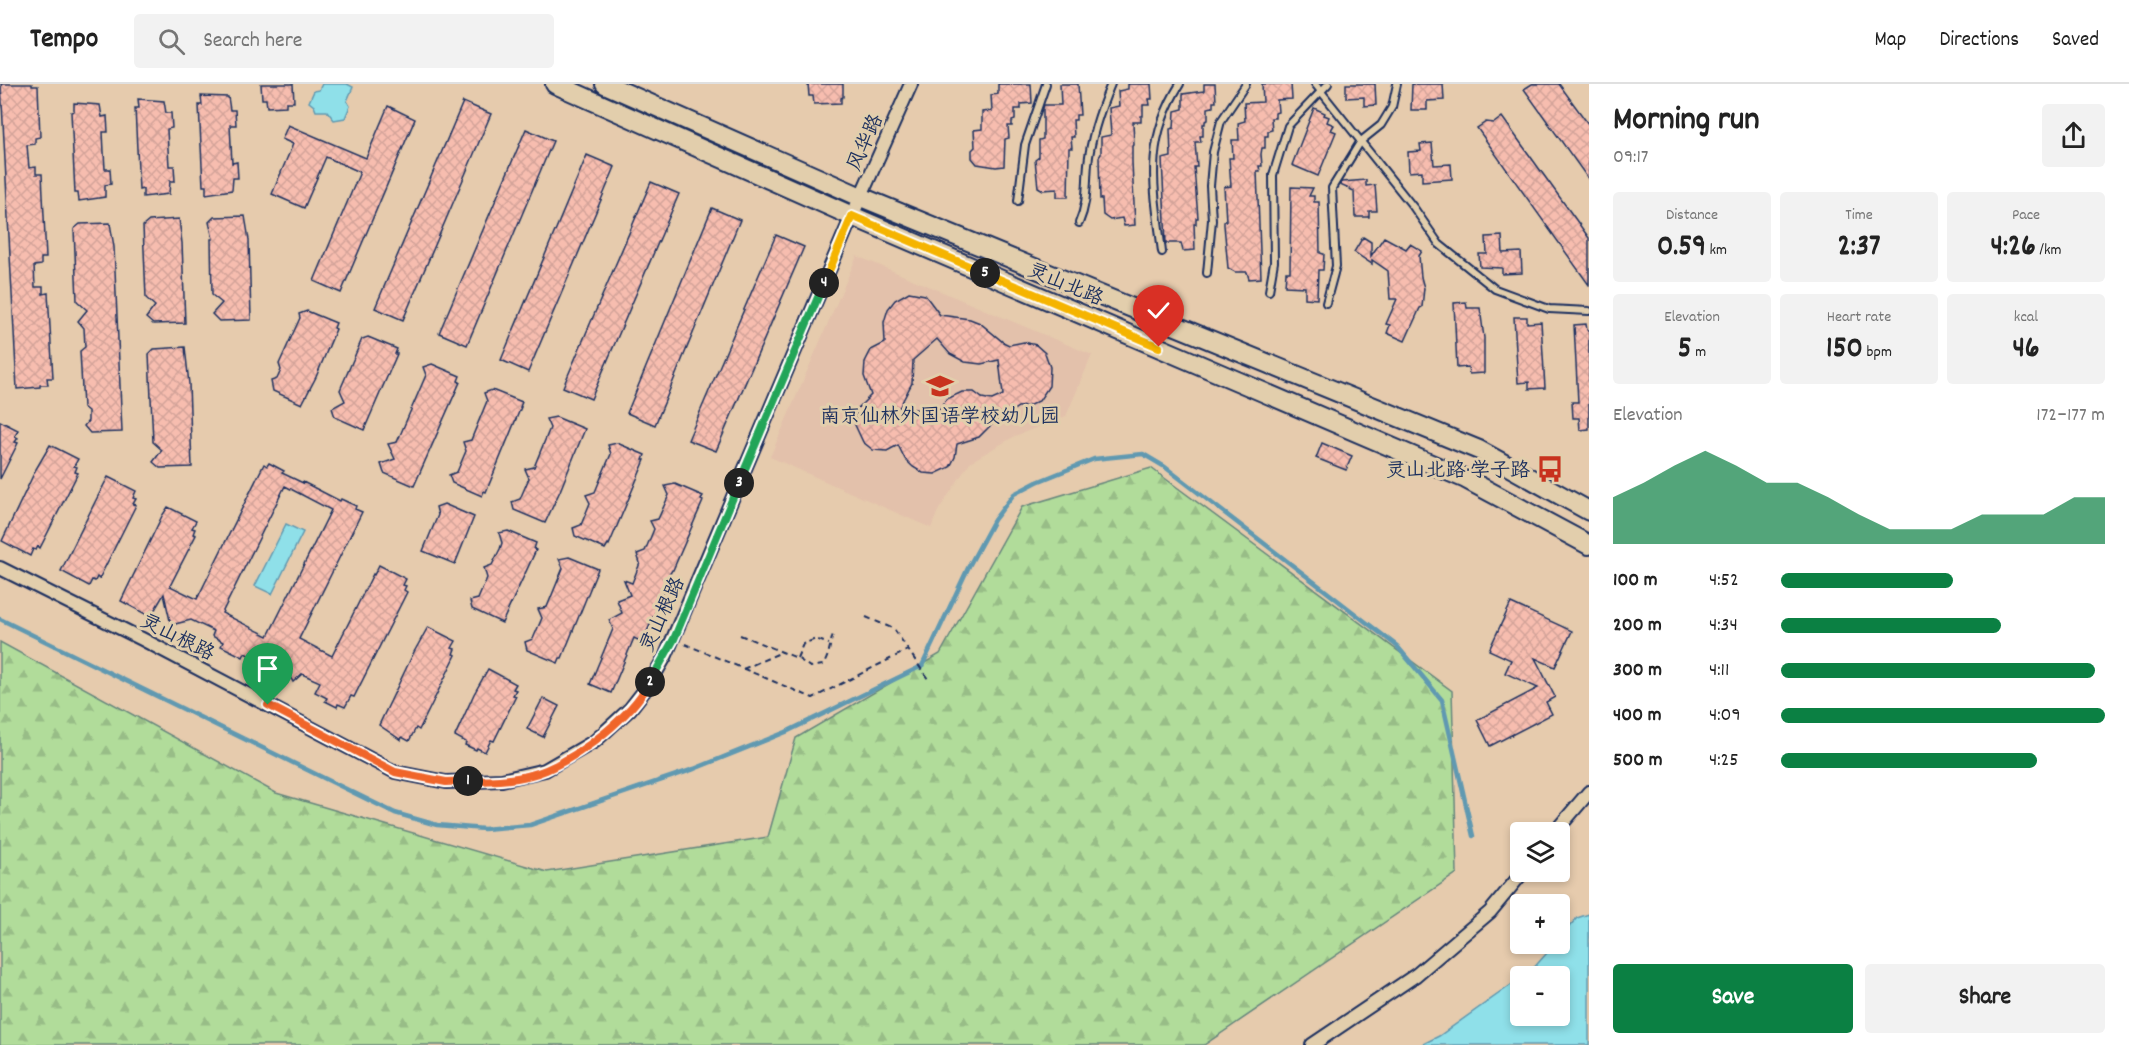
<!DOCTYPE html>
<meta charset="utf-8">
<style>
:root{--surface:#fff;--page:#f2f2f2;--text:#222;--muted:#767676;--line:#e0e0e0;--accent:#0b8043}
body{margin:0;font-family:Dekko,"LXGW WenKai TC",sans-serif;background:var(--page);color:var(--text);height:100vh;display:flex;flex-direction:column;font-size:22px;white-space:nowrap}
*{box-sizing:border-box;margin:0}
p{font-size:20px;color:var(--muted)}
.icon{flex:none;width:33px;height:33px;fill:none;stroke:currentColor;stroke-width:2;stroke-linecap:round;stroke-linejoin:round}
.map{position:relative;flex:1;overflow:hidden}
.sheet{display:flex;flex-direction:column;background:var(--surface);width:540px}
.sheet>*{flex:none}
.fabs{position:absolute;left:1510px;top:738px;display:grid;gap:12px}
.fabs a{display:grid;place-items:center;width:60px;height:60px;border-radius:6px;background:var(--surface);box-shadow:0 3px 9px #0003;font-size:30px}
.pin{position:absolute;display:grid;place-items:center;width:51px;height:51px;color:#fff;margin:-62px -26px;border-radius:50% 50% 50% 0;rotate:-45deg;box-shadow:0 0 6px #0007}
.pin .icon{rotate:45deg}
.km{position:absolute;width:30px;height:30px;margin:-15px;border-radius:50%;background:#222;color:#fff;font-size:16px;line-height:30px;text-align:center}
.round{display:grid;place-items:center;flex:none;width:63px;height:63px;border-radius:6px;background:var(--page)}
.overview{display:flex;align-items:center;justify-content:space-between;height:102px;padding:0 24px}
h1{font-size:33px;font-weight:800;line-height:45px}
.figures{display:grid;grid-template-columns:repeat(3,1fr);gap:9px;height:102px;padding:6px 24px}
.figures div{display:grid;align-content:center;border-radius:6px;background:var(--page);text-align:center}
.figures b{font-size:30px;font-weight:800}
.figures small{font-size:16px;font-weight:400}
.figures p{font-size:16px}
.chart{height:168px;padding:12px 24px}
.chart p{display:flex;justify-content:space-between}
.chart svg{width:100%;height:108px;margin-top:6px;fill:var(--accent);opacity:.7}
.primary-button{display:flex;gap:12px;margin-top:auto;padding:12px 24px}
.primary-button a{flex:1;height:69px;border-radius:6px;background:var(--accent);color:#fff;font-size:24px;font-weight:800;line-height:69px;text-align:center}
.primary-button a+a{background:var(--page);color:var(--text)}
ul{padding:0 24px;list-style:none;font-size:20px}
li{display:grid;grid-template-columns:96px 72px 1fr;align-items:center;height:45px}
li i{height:15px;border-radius:8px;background:var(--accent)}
header{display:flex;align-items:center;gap:36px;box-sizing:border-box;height:84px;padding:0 30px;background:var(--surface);border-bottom:2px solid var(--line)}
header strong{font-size:28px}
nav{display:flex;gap:33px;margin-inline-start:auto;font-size:21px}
.search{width:420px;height:54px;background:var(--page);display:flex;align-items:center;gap:15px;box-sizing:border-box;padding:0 21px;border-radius:6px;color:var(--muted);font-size:22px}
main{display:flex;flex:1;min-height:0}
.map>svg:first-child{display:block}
.built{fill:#e3c1ab}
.forest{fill:url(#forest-firs);stroke:#66867c;stroke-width:1.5}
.water{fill:#8fe0e9;stroke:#6199b1;stroke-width:1.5}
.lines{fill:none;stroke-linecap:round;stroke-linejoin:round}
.stream{stroke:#6199b1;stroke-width:4.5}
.building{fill:url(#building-cross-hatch);stroke:#1b2f5e;stroke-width:1.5;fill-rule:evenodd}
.lane-casing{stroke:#1b2f5e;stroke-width:10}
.street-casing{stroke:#1b2f5e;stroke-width:16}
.secondary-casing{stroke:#1b2f5e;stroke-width:22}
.path{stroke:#1b2f5e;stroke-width:2;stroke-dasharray:6 4.5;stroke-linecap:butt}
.lane{stroke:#e2ceac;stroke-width:6}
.street{stroke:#e2ceac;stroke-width:12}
.secondary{stroke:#e2ceac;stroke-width:18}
.split-1-casing{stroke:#fff;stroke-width:12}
.split-2-casing{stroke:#fff;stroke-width:12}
.split-3-casing{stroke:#fff;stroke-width:12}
.split-4-casing{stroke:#fff;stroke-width:12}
.split-5-casing{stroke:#fff;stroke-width:12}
.split-6-casing{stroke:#fff;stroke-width:12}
.split-1{stroke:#f0652b;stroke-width:8}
.split-2{stroke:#f0652b;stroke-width:8}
.split-3{stroke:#22a559;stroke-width:8}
.split-4{stroke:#22a559;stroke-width:8}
.split-5{stroke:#f5b400;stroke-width:8}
.split-6{stroke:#f5b400;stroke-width:8}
.labels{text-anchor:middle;stroke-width:6;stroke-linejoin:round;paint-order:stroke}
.street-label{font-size:20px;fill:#1b2f5e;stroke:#e2ceac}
.poi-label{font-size:20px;fill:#1b2f5e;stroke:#e2ceac}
</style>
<header>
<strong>Tempo</strong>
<div class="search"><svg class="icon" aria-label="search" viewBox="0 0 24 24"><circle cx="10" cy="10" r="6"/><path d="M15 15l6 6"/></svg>Search here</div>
<nav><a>Map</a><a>Directions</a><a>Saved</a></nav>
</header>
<main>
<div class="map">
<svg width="1589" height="961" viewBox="0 0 1589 961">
<defs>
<pattern id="forest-firs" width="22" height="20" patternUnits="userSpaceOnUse" patternTransform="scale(1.5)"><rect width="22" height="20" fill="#b1dc9a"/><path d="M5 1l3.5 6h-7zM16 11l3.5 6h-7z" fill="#98bd87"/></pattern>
<pattern id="building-cross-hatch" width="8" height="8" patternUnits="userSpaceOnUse" patternTransform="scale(1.5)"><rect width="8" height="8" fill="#f7bdaf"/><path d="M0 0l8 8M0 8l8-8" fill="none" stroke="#d3a399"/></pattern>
</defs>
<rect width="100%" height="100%" fill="#e6cbad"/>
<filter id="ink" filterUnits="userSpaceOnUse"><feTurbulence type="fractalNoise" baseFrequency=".0167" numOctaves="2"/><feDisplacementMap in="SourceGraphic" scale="12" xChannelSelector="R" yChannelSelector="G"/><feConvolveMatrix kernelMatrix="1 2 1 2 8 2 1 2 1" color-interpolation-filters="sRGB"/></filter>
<g filter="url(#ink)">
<path class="built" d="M857,172l235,99 -26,61 -51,20 -45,26 -32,49 -7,17 -161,-71z"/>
<path class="forest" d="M1151,384l301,223 5,182 -253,172h-1204v-403l276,151 271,79 221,-35 28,-99 144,-84 82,-147z"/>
<g class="water">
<path d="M322,0h25l6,3 -6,14 3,5 -5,12 -11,2 -7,-9h-11l-2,-5 -5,-4 5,-11 5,-1z"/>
<path d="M286,440l17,8 -31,62 -17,-8z"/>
<path d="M1589,830v131h-168l18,-9 82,-58v38h39v-40h-37l8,-5 24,-27h5v-7l17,-19z"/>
</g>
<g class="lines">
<path class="stream" d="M0,535l395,194 42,12 47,4 46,-4 164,-56 92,-37 136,-66 47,-100 25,-46 20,-26 23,-12 57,-23 49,-5 22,13 232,179 45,54 31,136"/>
</g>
<g class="building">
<path d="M1,0h31v2h6l2,51 -5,1v6l-8,1 2,23 7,-1v7h6l4,84h-5v7l-7,1 1,21h8v7l5,-1 5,85h-6l1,7h-8v2l-23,2z"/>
<path d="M261,0h32l1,18h-8v4l-19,1 -1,-8h-4z"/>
<path d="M808,0h35v13l-2,1v5l-27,1 -1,-8h-4z"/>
<path d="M998,0h33l1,19 -11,1v5h-6v11l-3,1v5h-4l1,12 -4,1 -1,27 -8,1 -19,-3 -5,-6v-8l3,-3 -1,-17 8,-1v-17l10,-1 -1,-16 7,-1z"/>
<path d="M1060,0h18l2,31h-4v5h-3l1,17h-3l1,11h-3l-1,49h-11v-8l-14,1 -5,-3 -3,-27 4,-3v-17l4,-1v-31l1,-3h17z"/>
<path d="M1128,0h23l1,15h-3l1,6h-7v11h-2v6h-8l1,23 -2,1v16l3,63 -11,1 -2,-8 -12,2 -7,-5 -1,-16h-2l-1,-42 2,-3v-17l10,-2 -2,-27 10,-2 -1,-15 10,-2z"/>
<path d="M1204,0h11l1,18h-3v5l-5,1v12l-3,1v3h-2v12h-3l1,6h-6l2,25h-3l4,51h-2v6h-2l1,26 -12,1 -2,-8h-15l-4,-84 9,-2 -1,-28 4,-1 1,-17 8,-2v-15l21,-3z"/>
<path d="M1262,0h29l1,15 -15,1 1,12 -3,1v5h-4l1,12 -4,1v5h-3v12h-3l-1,6 1,12h-3l1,5h-3l4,107 -12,1 -2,-7h-12l-7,-4 -4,-43v-4h2l-2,-34 7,-1 -2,-28h4l-1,-18h7l-1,-17 7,-2 -1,-18 19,-1z"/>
<path d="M1346,0h29l1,21 -12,1v-9l-18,1z"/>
<path d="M1412,0h31l1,16 -17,1v9h-16z"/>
<path d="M1532,0h27l30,41v55l-65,-91z"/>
<path d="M201,12l27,1 2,13h5l1,15h-6l2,38 5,-1 1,16h-5l-1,12 -26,4v-8h-3l-4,-81h3z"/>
<path d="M138,15l26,2 2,12h5l1,15 -5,1 1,20 1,17h5l1,15h-5l-1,13 -26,3v-8l-4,1 -4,-82h4z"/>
<path d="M463,18l28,12 -88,206 -28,-12z"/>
<path d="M74,19l26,2 2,12 5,-1 1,16h-5l1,20 1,17h5l1,15 -6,1v12l-26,4 -1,-8h-3l-4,-81 3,-1z"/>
<path d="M388,22l27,13 -74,174 -27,-12 46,-109 -34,-15 -22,51 -32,-14 21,-50 -11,-5 6,-14 78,33z"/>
<path d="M1314,24l11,5 -1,2 5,2 -2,5 7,3 -3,5 5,2 -18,44 -26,-11z"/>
<path d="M1502,33l87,121v47l-112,-157 9,-6 8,1z"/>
<path d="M526,45l27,12 -86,204 -28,-12z"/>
<path d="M1432,59l2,22 17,-1 1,15 -30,2v-10l-13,1 -1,-20 13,-1 -1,-7z"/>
<path d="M587,71l28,12 -87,205 -27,-12z"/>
<path d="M1366,96v6l9,-1 2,26h-8v6h-14l-1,-26 -14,-6 2,-3z"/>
<path d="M651,98l28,12 -88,205 -28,-12z"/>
<path d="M1291,103l22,1 -4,8h5v6h5l1,51 4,1 -1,16h-5l-1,29 -12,-1v-11l-20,-1 1,-14h4z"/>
<path d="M712,124l28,12 -85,205 -28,-12z"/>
<path d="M245,132l4,24 2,80 -32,1 -7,-7 10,-11 -10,-8 -1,-56h2l-4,-17 5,-5z"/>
<path d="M179,135l3,24 3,80 -32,1 -7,-6 9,-12 -9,-8 -3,-72 6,-5z"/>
<path d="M110,139l4,24 8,185 -32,1 -6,-7 4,-5v-10l-5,-4 -3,-56 5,-4 -1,-19 -6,-7 9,-11 -10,-9 -3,-72 6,-5z"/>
<path d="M776,151l28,12 -88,204 -28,-11z"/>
<path d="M1502,152l1,17 18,-1 1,21 -20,1v-6l-22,-1 -1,-13h8l-1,-17z"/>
<path d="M1363,153l8,5v14l13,-19 22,12 4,-5 12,7 -3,5 2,21 3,11 -2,19 -2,1 -15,33 -18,-8 3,-8 -4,-1 11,-25h-7l-2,-28 -16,-11v4l-18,-12z"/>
<path d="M909,208l16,3 15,20 30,4 10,4 23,19 6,3 15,-3 12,3 9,8 5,14 -1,19 -10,15 -11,5 -10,1 -28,19 -11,11 -22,7 -2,13 -5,10 -15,7 -12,-1 -10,-6 -8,-8 -7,-14 -11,6 -14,-1 -10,-8 -8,-17 2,-16 14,-14 -7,-19 1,-14 6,-12 14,-7 -1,-21 4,-13 7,-9zM937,255l13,15 15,8 16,2 18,-4 4,35 -11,5 -10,-2 -8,-6h-12l-15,7 -9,12 -39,-3 13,-25 1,-23z"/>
<path d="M1466,218l1,6h13l4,30v35l-15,1 -1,-7 -11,1 -3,-65z"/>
<path d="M307,227l29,12 -2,5 2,1 -20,48 -14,27 -29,-13 -2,-10 6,-2 4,-9 -2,-6 21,-46 -1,-4z"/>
<path d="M1514,233h13v6l14,-1 4,66 -16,1v-7l-11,1z"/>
<path d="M1586,240l1,6h2v99l-9,1 -1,-12h-6l-1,-16h6l-4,-77z"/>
<path d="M368,253l29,12 -2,5h2l-33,76 -29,-13 -3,-9 13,-7 -5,-11 22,-51z"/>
<path d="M185,263l4,37 3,83 -32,1 -7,-6 9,-12 -9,-8 -4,-88 5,-5z"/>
<path d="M432,280l28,12 -2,5 2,1 -46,104 -30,-13 -3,-9 14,-5 -7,-15 9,-2 4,-9 25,-58 -3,-8z"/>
<path d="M492,306l30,12 -2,5h1l-35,85 -2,-1 -2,5 -30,-13 -3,-8 8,-3 9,-21 -3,-9 8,-2 16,-39 -3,-8z"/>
<path d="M556,333l29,12 -25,62 -15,32 -31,-13 -2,-8 8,-3 9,-21 -4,-9 9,-2 16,-39 -4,-9z"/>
<path d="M0,337l18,9 -3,6 3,2 -3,4 3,1 -18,36z"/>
<path d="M617,359l28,12 -2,5h2l-36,85 -1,-1 -3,5 -30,-13 -2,-8 8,-3 9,-22 -4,-8 9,-3 7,-17 9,-21 -3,-9z"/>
<path d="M1322,359l30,13 -6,14 -30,-12z"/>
<path d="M50,361l28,14 -4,7 3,1 -2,5 3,1 -38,75 -2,-2 -2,4 -3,-1 -3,7 -28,-15 34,-72z"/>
<path d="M269,379l15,8 -2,2 21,10v-1l37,19 1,-2 15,7 -1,3 7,3 -63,127 33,17 41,-82 1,1 5,-10 27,14 -3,6 3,1 -2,4 3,2 -53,105 -3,-1 -6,11 -7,-3 -1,3 -12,-6 2,-3 -12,-6 5,-10 -18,-8 -9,8 -9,-16 -25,-13 -3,6 -11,-6 -2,4 -22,-11 2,-4 -11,-6 2,-5 -23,-11 -20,5 -7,-31 -10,17 -2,-1 -3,6 -28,-15 41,-85 6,-9 28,14 -4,7 3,1 -2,5 3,1 -26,51 27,13 67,-135 3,2zM285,402l46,24 -63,126 -46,-23z"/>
<path d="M108,393l28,14 -3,7 3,1 -3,5 3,1 -37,74 -2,-2 -2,4 -3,-1 -3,6 -28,-15 34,-69z"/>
<path d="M675,400l28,12 -2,4 2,1 -30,69h-1l-3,5 -8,22h1l-17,39 -3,6 -8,-4 -23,55 -21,-9 23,-55 -4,-9 13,-7 -5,-13 13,-5 -6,-15 8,3 8,-20 -3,-9 8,-3 9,-22 -4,-8 8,-2 11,-24 -4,-9z"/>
<path d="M444,420l30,13 -19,47 -32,-13 15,-36 -2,-8z"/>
<path d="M508,447l28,12 -2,6 2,1 -34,73 -30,-14 -2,-8 8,-2 9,-21 -3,-10 8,-3 8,-16 2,-6 -3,-10z"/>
<path d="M569,473l29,12 -36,89h-2l-2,5 -31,-13 -2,-8 8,-3 9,-21 -4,-9 9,-2 16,-39 -4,-9z"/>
<path d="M1511,519l61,28 -17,36 -20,-9 20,39 -9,5 6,12 -62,32 -13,-26 61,-32 -33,-15 6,-13 -22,-10z"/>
<path d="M428,543l28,14 -4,7 3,1 -2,5 3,1 -37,75 -3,-2 -7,13 -7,-4 -1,3 -22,-15 35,-73z"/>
<path d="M488,585l28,15 -3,5 3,1 -3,5 3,1 -22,45 -3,-1 -6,12 -8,-4 -1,2 -11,-5 1,-3 -11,-6 19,-42z"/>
<path d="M543,614l16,8 -16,31 -16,-8z"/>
</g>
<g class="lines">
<defs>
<g id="lane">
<path d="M1315,0l99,124 25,36 56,45 54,20 40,2"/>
<path d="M1018,117l7,-56 21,-61"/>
<path d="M1079,139c9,-21 7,-37 9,-59 3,-28 12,-54 23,-80"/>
<path d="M1162,168c-8,-65 -19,-109 18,-168"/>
<path d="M1207,189l5,-53 -2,-34 3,-34 8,-31 25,-37"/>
<path d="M1269,207l5,-29 -1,-87 15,-49 40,-42"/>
<path d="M1326,219l10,-37 -4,-78 29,-47 20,-16 11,-18 5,-23"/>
</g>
<g id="street">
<path d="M0,484l142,71 253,133 51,10 56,-2 43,-10 50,-29 35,-32 18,-23 18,-31 186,-439 59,-132"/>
<path d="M1555,748l34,-40"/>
<path d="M1312,961l104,-70 74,-63 33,-40"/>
</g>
<g id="secondary">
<path d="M555,0l297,132 614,263 123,66"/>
<path d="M605,0l256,113 618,253 110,61"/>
</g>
</defs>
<use href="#lane" class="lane-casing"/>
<use href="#street" class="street-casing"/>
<use href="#secondary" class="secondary-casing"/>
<g class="path">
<path d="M866,533l28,12 36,53"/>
<path d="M740,551l57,23 13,9 13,-2c6,-8 7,-21 10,-31"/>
<path d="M685,560l128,54 95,-48"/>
<path d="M797,574l6,-14 13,-5 13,5"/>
<path d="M743,585l39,-17"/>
</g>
<use href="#lane" class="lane"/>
<use href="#street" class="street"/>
<use href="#secondary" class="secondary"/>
</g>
</g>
<g class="lines" filter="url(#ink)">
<defs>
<path id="split-1" d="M268,621l127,67 51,10 22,-1"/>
<path id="split-2" d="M468,697c26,0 54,-1 78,-11 37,-16 84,-53 104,-88"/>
<path id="split-3" d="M650,598l24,-43 65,-156"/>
<path id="split-4" d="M739,399l85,-200"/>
<path id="split-5" d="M824,199l28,-67 133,57"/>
<path id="split-6" d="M985,189l174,74"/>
</defs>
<use href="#split-1" class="split-1-casing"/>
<use href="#split-2" class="split-2-casing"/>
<use href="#split-3" class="split-3-casing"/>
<use href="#split-4" class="split-4-casing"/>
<use href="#split-5" class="split-5-casing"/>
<use href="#split-6" class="split-6-casing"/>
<use href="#split-1" class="split-1"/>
<use href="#split-2" class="split-2"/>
<use href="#split-3" class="split-3"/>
<use href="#split-4" class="split-4"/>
<use href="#split-5" class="split-5"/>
<use href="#split-6" class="split-6"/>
</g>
<defs>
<symbol id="school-bare" viewBox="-9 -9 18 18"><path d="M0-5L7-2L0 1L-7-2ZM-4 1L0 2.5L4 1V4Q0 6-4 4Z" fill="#c8321e" stroke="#e2ceac" stroke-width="2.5" paint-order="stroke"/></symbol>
<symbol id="bus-bare" viewBox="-9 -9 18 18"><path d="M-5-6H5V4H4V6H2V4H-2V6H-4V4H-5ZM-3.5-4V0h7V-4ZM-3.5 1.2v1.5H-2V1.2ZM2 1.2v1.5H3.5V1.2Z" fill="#c8321e" stroke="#e2ceac" stroke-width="2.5" paint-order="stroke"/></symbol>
</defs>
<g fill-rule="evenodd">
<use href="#school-bare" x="921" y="283" width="38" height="38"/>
<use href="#bus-bare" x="1531" y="366" width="38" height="38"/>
</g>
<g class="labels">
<g class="street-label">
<text transform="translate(864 58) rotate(-66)" y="7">风华路</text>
<text transform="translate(1066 199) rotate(23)" y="7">灵山北路</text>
<text transform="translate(661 530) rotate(-65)" y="7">灵山根路</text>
<text transform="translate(178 552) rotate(27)" y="7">灵山根路</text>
</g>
<g class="poi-label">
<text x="940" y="338">南京仙林外国语学校幼儿园</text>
<text x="1530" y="392" text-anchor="end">灵山北路·学子路</text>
</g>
</g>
</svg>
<div class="fabs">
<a><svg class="icon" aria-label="layers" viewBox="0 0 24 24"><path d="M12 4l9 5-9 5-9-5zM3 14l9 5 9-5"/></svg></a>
<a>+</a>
<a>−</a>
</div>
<div class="pin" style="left:268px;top:621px;background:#1e9e55"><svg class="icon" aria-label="arrive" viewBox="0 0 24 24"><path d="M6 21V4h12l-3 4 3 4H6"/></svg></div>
<div class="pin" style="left:1159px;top:263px;background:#d93025"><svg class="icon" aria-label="check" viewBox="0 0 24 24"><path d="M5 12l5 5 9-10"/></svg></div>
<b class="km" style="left:468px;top:697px">1</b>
<b class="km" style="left:650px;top:598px">2</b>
<b class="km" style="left:739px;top:399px">3</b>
<b class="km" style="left:824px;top:199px">4</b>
<b class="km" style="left:985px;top:189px">5</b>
</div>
<section class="sheet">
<div class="overview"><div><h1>Morning run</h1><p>09:17</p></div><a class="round"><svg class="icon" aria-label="share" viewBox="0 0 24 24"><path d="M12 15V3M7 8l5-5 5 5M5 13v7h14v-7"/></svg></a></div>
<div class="figures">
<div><p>Distance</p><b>0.59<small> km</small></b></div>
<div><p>Time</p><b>2:37</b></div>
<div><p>Pace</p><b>4:26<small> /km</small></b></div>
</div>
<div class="figures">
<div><p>Elevation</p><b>5<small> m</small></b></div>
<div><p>Heart rate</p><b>150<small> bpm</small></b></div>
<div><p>kcal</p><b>46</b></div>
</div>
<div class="chart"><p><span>Elevation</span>172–177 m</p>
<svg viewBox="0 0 160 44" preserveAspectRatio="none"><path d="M0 44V25L10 19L20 12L30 6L40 12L50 19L60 19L70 25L80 32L90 38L100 38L110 38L120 32L130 32L140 32L150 25L160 25V44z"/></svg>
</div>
<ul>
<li><b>100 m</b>4:52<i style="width:53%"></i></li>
<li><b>200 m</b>4:34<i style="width:68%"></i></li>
<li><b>300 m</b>4:11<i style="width:97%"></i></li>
<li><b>400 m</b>4:09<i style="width:100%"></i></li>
<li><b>500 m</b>4:25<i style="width:79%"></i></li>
</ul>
<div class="primary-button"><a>Save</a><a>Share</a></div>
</section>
</main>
